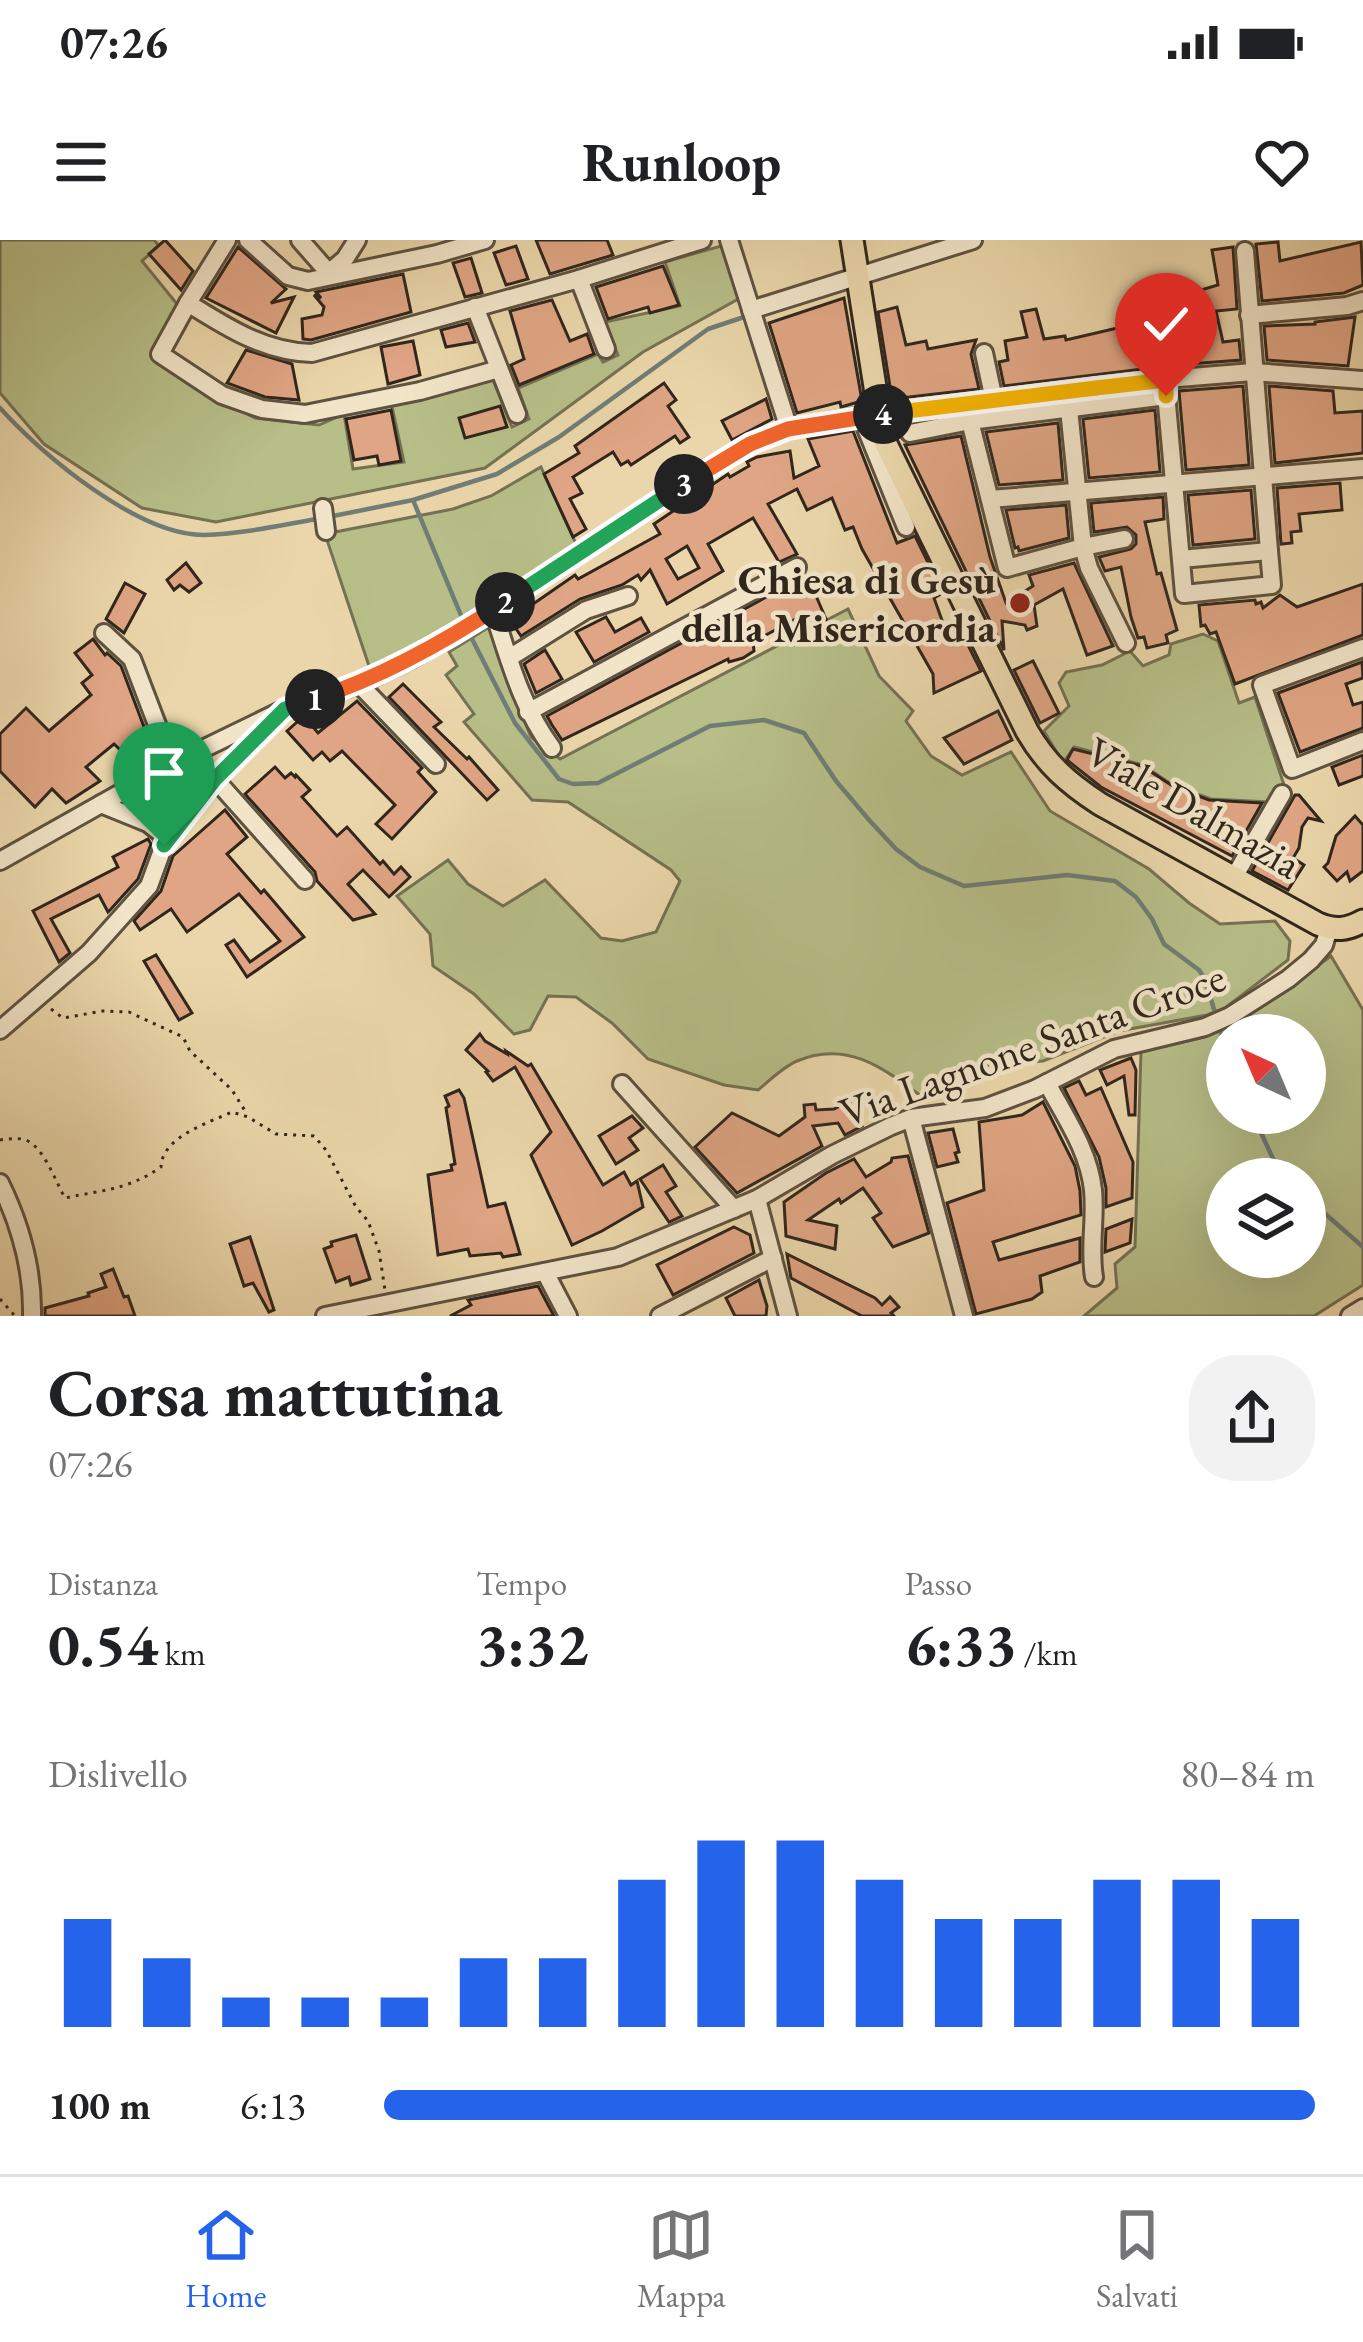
<!DOCTYPE html>
<html lang="it">
<meta charset="utf-8">
<style>
:root{--surface:#fff;--page:#f2f2f2;--text:#202124;--muted:#757577;--line:#e0e0e0;--accent:#2563eb}
body{margin:0;font-family:"EB Garamond",serif;background:var(--page);color:var(--text);height:100vh;display:flex;flex-direction:column;font-size:45px;white-space:nowrap}
*{box-sizing:border-box;margin:0}
p{font-size:39px;color:var(--muted)}
.icon{flex:none;width:66px;height:66px;fill:none;stroke:currentColor;stroke-width:2;stroke-linecap:round;stroke-linejoin:round}
.map{position:relative;height:1076px;overflow:hidden}
.panel{display:flex;flex-direction:column;background:var(--surface);flex:1}
.panel>*{flex:none}
.needle{width:78px;rotate:316deg}
.tools{position:absolute;left:1206px;top:774px;display:grid;gap:24px}
.tools a{display:grid;place-items:center;width:120px;height:120px;border-radius:50%;background:var(--surface);box-shadow:0 12px 48px #0002;font-size:60px}
.pin{position:absolute;display:grid;place-items:center;width:102px;height:102px;color:#fff;margin:-123px -51px;border-radius:50% 50% 50% 0;rotate:-45deg;box-shadow:0 0 12px #0007}
.pin .icon{rotate:45deg}
.km{position:absolute;width:60px;height:60px;margin:-30px;border-radius:50%;background:#222;color:#fff;font-size:33px;line-height:60px;text-align:center}
.round{display:grid;place-items:center;flex:none;width:126px;height:126px;border-radius:48px;background:var(--page)}
.overview{display:flex;align-items:center;justify-content:space-between;height:204px;padding:0 48px}
h1{font-size:66px;font-weight:700;line-height:90px}
.metrics{display:grid;grid-template-columns:repeat(3,1fr);gap:18px;height:204px;padding:12px 48px}
.metrics div{display:grid;align-content:center}
.metrics b{font-size:60px;font-weight:700}
.metrics small{font-size:33px;font-weight:400}
.metrics p{font-size:33px}
.chart{height:336px;padding:24px 48px}
.chart p{display:flex;justify-content:space-between}
.chart svg{width:100%;height:216px;margin-top:12px;stroke:var(--accent);stroke-width:6}
ul{padding:0 48px;list-style:none;font-size:39px}
li{display:grid;grid-template-columns:192px 144px 1fr;align-items:center;height:90px}
li i{height:30px;border-radius:15px;background:var(--accent)}
.status{display:flex;justify-content:space-between;align-items:center;height:84px;padding:0 60px;background:var(--surface);direction:ltr}
.status svg{height:33px;fill:currentColor}
header{display:flex;justify-content:space-between;align-items:center;height:156px;padding:0 48px;background:var(--surface);font-size:54px;font-weight:700}
.menu{display:flex;justify-content:space-around;align-items:center;height:168px;border-top:3px solid var(--line);background:var(--surface);font-size:33px;color:var(--muted)}
.menu a{display:grid;justify-items:center;gap:6px}
.menu .selected{color:var(--accent)}
.map>svg:first-child{display:block}
.green{fill:#b7be88;stroke:#747252;stroke-width:3;fill-rule:evenodd}
.lines{fill:none;stroke-linecap:round;stroke-linejoin:round}
.stream{stroke:#707d76;stroke-width:4.5}
.building{fill:#e0a584;stroke:#30261c;stroke-width:3;fill-rule:evenodd}
.minor-casing{stroke:#5e5240;stroke-width:22}
.major-casing{stroke:#30261c;stroke-width:27}
.path{stroke:#30261c;stroke-width:3;stroke-dasharray:3 6;stroke-linecap:butt}
.minor{stroke:#f1e4c8;stroke-width:16}
.major{stroke:#ead6aa;stroke-width:21}
.split-1-casing{stroke:#fff;stroke-width:24}
.split-2-casing{stroke:#fff;stroke-width:24}
.split-3-casing{stroke:#fff;stroke-width:24}
.split-4-casing{stroke:#fff;stroke-width:24}
.split-5-casing{stroke:#fff;stroke-width:24}
.split-6-casing{stroke:#fff;stroke-width:24}
.split-1{stroke:#22a559;stroke-width:15}
.split-2{stroke:#f0652b;stroke-width:15}
.split-3{stroke:#22a559;stroke-width:15}
.split-4{stroke:#f0652b;stroke-width:15}
.split-5{stroke:#f5b400;stroke-width:15}
.split-6{stroke:#f5b400;stroke-width:15}
.poi-dot{fill:#8f2418;stroke:#f1e4c8;stroke-width:4.5}
.labels{text-anchor:middle;stroke-width:9;stroke-linejoin:round;paint-order:stroke}
.poi-label{font-size:42px;font-weight:bold;fill:#30261c;stroke:#f1e4c8;text-anchor:end}
.street-label{font-size:42px;fill:#30261c;stroke:#f1e4c8}
</style>
<div class="status"><b>07:26</b><svg viewBox="0 0 49 12"><path d="M0 12V9h3v3zM5 12V6h3v6zM10 12V3h3v9zM15 12V0h3v12zM26 1h20v11H26zM47 4h2v5h-2z"/></svg></div>
<header><svg class="icon" aria-label="menu" viewBox="0 0 24 24"><path d="M4 6h16M4 12h16M4 18h16"/></svg>Runloop<svg class="icon" aria-label="heart" viewBox="0 0 24 24"><path d="M12 20l-8-8c-3-5 5-10 8-4 3-6 11-1 8 4z"/></svg></header>
<div class="map">
<svg width="1363" height="1076" viewBox="0 0 1363 1076">
<rect width="100%" height="100%" fill="#ead6aa"/>
<filter id="stains"><feTurbulence type="fractalNoise" baseFrequency=".00167" numOctaves="4"/><feColorMatrix values="0 0 0 0 .2 0 0 0 0 .09 0 0 0 0 .02 0 0 0 .5 -.17"/></filter>
<radialGradient id="worn" r=".72"><stop offset=".6" stop-color="#630" stop-opacity="0"/><stop offset="1" stop-color="#630" stop-opacity=".3"/></radialGradient>
<g class="green">
<path d="M0,0h154l5,6 -17,15 39,48 -24,46 37,32 61,31 64,7 25,-11 9,55 51,-7 -13,-60 102,-22 19,47 17,-8 -11,-31 80,-34 5,8 15,-7 -13,-33 75,-16 -15,-44 56,-16 19,52 -97,54 -158,116 -269,54 -74,-14 -98,-64 -44,-51z"/>
<path d="M541,227l36,79 -131,88 -76,35 -45,-135 128,-25 38,-13z"/>
<path d="M848,369l31,67 34,35 -7,10 25,35 31,19 49,-23 39,59 99,58 40,34 31,21 55,-3 15,20 -2,19 -63,48 -18,7 -88,16 -76,30 -69,5 -53,30c-39,-29 -75,-56 -124,-35 -14,6 -27,19 -39,29l-34,-5 -76,-26 -36,-36 -36,-26 -28,-1 -18,34 -16,4 -40,-40 -41,-28 -3,-32 -33,-38 51,-36 20,24 35,22 42,-26 56,58 21,3 34,-9 24,-51 -9,-11 -103,-68 -36,-2 -68,-78 10,-8 -28,-39 11,-9 -8,-14 45,-28 12,52 25,61 29,22z"/>
<path d="M1203,394l15,7 21,62 16,-6 29,88 -8,4 -7,13 -58,-3 -37,-13 -31,-21 -69,-18 -11,16 -19,-32 25,-25 -10,-23 7,-11 36,-7 28,-14 13,15 26,-11 2,-11z"/>
<path d="M1331,716l32,54v275l-49,31h-230l33,-28 -2,-24 20,-17 6,-195 63,-15 57,-30zM1227,795h78v78h-78zM1227,939h78v78h-78z"/>
</g>
<g class="lines">
<g class="stream">
<path d="M0,168c42,47 139,128 205,127 37,-1 76,-10 112,-16"/>
<path d="M413,260l52,125"/>
<path d="M328,277l85,-17 84,-26 62,-37 149,-108 36,-12"/>
<path d="M470,395l45,88 44,56 14,5 25,-1 112,-57 54,-6 40,13 32,48 34,40 26,28 24,18 44,19 103,-11 48,6 21,16 16,22 12,25 35,26 6,9 11,37"/>
<path d="M1219,787l8,23"/>
<path d="M1252,873l28,61 6,5"/>
<path d="M1305,956l58,51"/>
</g>
</g>
<g class="building">
<path d="M165,0l28,31 -12,19 -32,-36z"/>
<path d="M536,0h71l6,15 -63,19z"/>
<path d="M1278,2l2,19 81,-19 2,43 -19,8 -82,8 -6,-57z"/>
<path d="M516,6l12,33 -22,6 -12,-32z"/>
<path d="M238,7l48,42 -15,14 23,-6 -18,36 -70,-35z"/>
<path d="M1233,7l4,62 -21,2 7,31 16,-2 2,20 -65,5 -3,-40 -8,-15 29,-7 -3,-10 27,-8 -6,-35z"/>
<path d="M471,18l11,35 -17,4 -12,-34z"/>
<path d="M663,26l16,39 -29,8 -2,-6 -40,12 -12,-32z"/>
<path d="M403,34l8,38 -100,28 -8,-1 -1,-20 20,-4 2,-8 -10,-12 7,3 -5,-6z"/>
<path d="M844,58l18,103 -21,6 -1,-5 -43,11 -28,-90z"/>
<path d="M552,60l18,41 17,-7 7,20 -75,31 -8,-20 13,-6 -14,-48z"/>
<path d="M897,67l9,38 20,-4 2,8 48,-9 -5,14 8,35 -87,10 -14,-87z"/>
<path d="M1036,69l8,30 21,-3 1,4 60,-14 -1,-6 11,-2 6,26 7,-1 2,25 -147,18 -5,-24 9,-2 -3,-19 22,-4 -6,-25z"/>
<path d="M1355,77l-7,49 -81,-6 -3,-34 51,-2v-2z"/>
<path d="M468,83l7,19 -29,5 -5,-17z"/>
<path d="M413,101l7,34 -32,9 -7,-37z"/>
<path d="M246,110l46,14 7,36 -34,-3 -38,-14z"/>
<path d="M664,143l12,17 -8,6 21,31 -9,6 -5,-7 -44,29 -3,-4 -7,4 -8,-13 -40,25 9,16 -12,6 16,30 -13,8 -29,-63 35,-21 -4,-7z"/>
<path d="M1243,146l6,79 -63,5 -7,-79z"/>
<path d="M1269,146l64,5 2,22 28,-2v42l-88,10z"/>
<path d="M766,159l6,20 -40,21 -10,-19z"/>
<path d="M500,166l7,21 -42,11 -6,-20z"/>
<path d="M391,170l10,51 -22,4 -2,-9 -23,4 -8,-41z"/>
<path d="M1155,170l5,62 -71,6 -6,-59z"/>
<path d="M1058,183l5,57 -64,5 -13,-53z"/>
<path d="M853,191l44,112 18,-7 28,57 -9,5 14,39 13,-6 20,40 -47,22 -1,-19 -71,-125 -9,-22 -8,3 -13,-32 -25,12 -10,-21 -29,15 29,50 -18,8 -26,-44 -45,26 15,27 -56,33 -17,-34 -9,10 -3,-5 -16,10 -42,14 -59,37 -11,-16 65,-45 3,4 82,-45 -6,-10 74,-50 2,3 19,-11 -2,-4 10,-5 33,-6 4,27 25,-12 -11,-27zM687,306l12,22 -21,11 -12,-20z"/>
<path d="M961,196l29,121 16,46 27,-17 -4,-11 45,-12 39,83 -26,9 -24,-66 -29,16 3,21 -10,4 -2,-5 -23,-4 2,29 -99,-205z"/>
<path d="M1340,243l2,27 -43,4 2,17 -10,1 1,11 -11,1 -4,-56z"/>
<path d="M1251,250l4,49 -62,6 -5,-50z"/>
<path d="M1163,257l1,22 -19,3 12,52 4,-1 16,57 -11,5 2,8 -21,5 -3,-11 -6,1 -7,-21 -10,-50 -16,4 -6,-14 32,-8 5,-5v-9l-9,-8 -33,5 -3,-29z"/>
<path d="M1066,265l3,33 -50,13 -1,-4 -3,1 -9,-38z"/>
<path d="M186,323l15,20 -12,9 -9,-7 -6,5 -7,-10z"/>
<path d="M807,335l22,51 -10,5 -5,-7 -5,3 -6,-12 -50,27 1,9 -11,7 -14,4 -1,-3 -166,81 -10,-15 -5,-9z"/>
<path d="M125,343l20,11 -21,39 -18,-14z"/>
<path d="M1363,344v51l-128,49 -19,-52 -6,2 -5,-9 -4,1 -2,-21 56,-5 1,4 5,-2 2,6 17,-13 17,12z"/>
<path d="M606,377l9,15 26,-14 8,14 -55,30 -18,-30z"/>
<path d="M93,399l12,16 2,-2 14,13 34,90 -20,8 -21,-20 -28,23 14,14 -34,22 -14,-14 -17,18 -35,-36v-37l26,-26 23,23 42,-36 -9,-12 10,-8 -17,-22z"/>
<path d="M545,410l17,29 -26,14 -12,-29z"/>
<path d="M1033,421l26,52 -19,10 -26,-53z"/>
<path d="M1362,422l1,16 -17,6 7,21 10,-3v26l-63,24 -22,-59z"/>
<path d="M403,444l38,38 -7,5 33,32 2,-2 29,33 -11,10 -98,-103z"/>
<path d="M357,461l65,67 -4,4 18,20 -44,47 -16,-15 19,-19 -53,-54 -12,10 -8,-9 -9,8 -26,-29 17,-15 14,17z"/>
<path d="M998,471l14,29 -48,24 -20,-26z"/>
<path d="M1073,509l69,17 32,21 35,13 53,3 -30,53 -131,-69 -34,-27z"/>
<path d="M1363,515v21l-24,9 -7,-18z"/>
<path d="M275,527l10,11 6,-5 4,4 1,-2 14,15 -8,7 35,39 10,-9 33,37 3,-3 11,13 7,-7 9,10 -21,20 -26,-27 -15,14 27,30 -22,6 -36,-39 -2,-9 -70,-78z"/>
<path d="M1295,555h4l22,26 -13,-3 -6,9 -3,21 -6,10 11,7 -16,25 -36,-19z"/>
<path d="M225,570l22,27 -20,17 34,39 3,-3 40,47 -57,40 -21,-32 8,-5 16,22 30,-21 -41,-47 -52,38 -16,-23 -31,21 -6,-9 27,-30 12,-35z"/>
<path d="M1355,576l8,9v46l-13,10 -3,-9 -10,9 -13,-14 4,-4 8,-27z"/>
<path d="M148,599l3,5 -13,35 -27,30 -3,3 -9,-17 -48,24 19,34 -11,9 -26,-51 85,-44 -5,-10z"/>
<path d="M156,715l36,58 -13,7 -35,-59z"/>
<path d="M480,794l5,7 22,13 -1,-3 22,15 3,-2 72,121 21,-13 7,13 6,-4 6,26 -41,24 -30,14 -41,-90 20,-23 -36,-65 -22,14 -7,-9 2,-1 -22,-21z"/>
<path d="M1131,818l5,12 -1,45h-6l-5,-39 -17,9 -7,-15z"/>
<path d="M1079,841l7,14 15,-7 32,74 -1,36 -26,9v-19l-7,-31 -35,-69z"/>
<path d="M459,850l5,8 24,109 17,-4 15,51 -17,3 -2,-4 -31,3 -2,-7 -30,6 -10,-80 24,-5 -1,-5 4,-1 -9,-56 3,-2 -4,-10z"/>
<path d="M849,861l13,25 -17,9 -7,-12 -25,3 9,20 -85,47 -42,-46 37,-34 47,23 26,-19 -1,-12 11,-1 1,6 18,-1z"/>
<path d="M1043,862l32,64 5,25 1,24 -88,27 6,18 81,-22v24l-40,14 2,16 -10,7 -56,15 -29,-111 37,-13 -5,-68 43,-7z"/>
<path d="M632,876l11,12 -14,10 9,12 -22,14 -17,-28z"/>
<path d="M953,889l6,23 -4,1 3,9 -21,5 -9,-34z"/>
<path d="M908,916l21,77 -36,14 -20,-29 8,-5 -18,-25 -22,15 -2,-4 -31,21 29,6 -2,23 -49,-13 -2,-34 42,-29 28,-14 12,18 25,-15 1,-4z"/>
<path d="M663,925l13,21 -10,6 16,24 -13,6 -29,-43z"/>
<path d="M1132,979l-2,24 -25,9 1,-23z"/>
<path d="M734,987l16,8 4,18 -81,42 -16,-30z"/>
<path d="M356,995l14,44 -19,6 -2,-8 -13,5 -12,-33 8,-3 -1,-4z"/>
<path d="M250,997l24,73 -5,2 -16,-29 -9,3 -14,-42z"/>
<path d="M787,1014l88,44 7,7 8,-8 9,10 -8,6 3,3h-32l-71,-38z"/>
<path d="M113,1029l11,28 4,-1 7,20h-90v-8l44,-12 -1,-3 18,-6 -5,-13z"/>
<path d="M759,1040l8,26 -1,10h-31l-9,-18z"/>
<path d="M538,1046l16,30h-104l21,-11 -3,-5z"/>
</g>
<g class="lines">
<defs>
<g id="minor">
<path d="M227,0l-39,63c38,24 77,49 124,50l267,-74 123,-39"/>
<path d="M248,0l40,36 20,5 129,-27 48,-14"/>
<path d="M300,0l29,33"/>
<path d="M729,0l60,189"/>
<path d="M1245,11l24,300"/>
<path d="M326,35l19,-16 12,-19"/>
<path d="M579,39l27,70"/>
<path d="M188,63l-28,51 62,41 40,14 43,5 115,-23 79,-22"/>
<path d="M475,67l42,107"/>
<path d="M751,70l222,-70"/>
<path d="M1249,75l98,-9 16,-5"/>
<path d="M1160,86l24,268 88,-9 -3,-34 -88,8"/>
<path d="M984,113l10,47"/>
<path d="M1069,169l14,138 6,21 37,75"/>
<path d="M861,176l45,111"/>
<path d="M970,181l37,147 76,-21 41,-8"/>
<path d="M910,193l60,-12 196,-25"/>
<path d="M990,259l373,-31"/>
<path d="M323,268l3,23"/>
<path d="M493,370c16,49 28,96 59,138"/>
<path d="M104,393l28,26 40,105"/>
<path d="M1363,408l-101,37 30,84 71,-28"/>
<path d="M509,418l77,-48 42,-14"/>
<path d="M359,444l77,80"/>
<path d="M528,472l269,-145"/>
<path d="M215,539l90,101"/>
<path d="M101,564l47,19 14,11 2,11"/>
<path d="M0,621l172,-97 113,-55 74,-25 54,-26 54,-30 243,-161 40,-23 39,-15 72,-13 305,-37 87,-7 110,8"/>
<path d="M1233,639l49,-85"/>
<path d="M0,790l89,-77 60,-67 15,-41 51,-66 60,-60"/>
<path d="M1047,843c18,34 42,68 46,107 3,29 -4,58 1,87"/>
<path d="M622,844l112,125"/>
<path d="M911,878l53,198"/>
<path d="M0,943c20,41 33,87 32,133"/>
<path d="M757,959l31,117"/>
<path d="M545,1032l23,44"/>
<path d="M325,1076l293,-59 139,-58 75,-44 59,-29 20,-8 74,-10 50,-19 79,-40 91,-22 25,-11 58,-37 23,-19 13,-15 5,-17"/>
<path d="M660,1076l113,-58"/>
<path d="M1350,1076l13,-8"/>
</g>
<path id="major" d="M852,0l31,198 144,293c19,33 41,52 73,73l218,120c17,7 29,6 45,-3"/>
</defs>
<use href="#minor" class="minor-casing"/>
<use href="#major" class="major-casing"/>
<g class="path">
<path d="M51,769l12,9 40,-7 26,1 54,25 7,14 42,39 15,24"/>
<path d="M0,900c7,-1 14,-2 22,-1 21,4 33,42 43,59 37,-8 63,-8 96,-31 1,-30 47,-44 71,-55l16,5 28,17 38,2 12,14 30,57 12,14 11,30 6,39"/>
<path d="M0,1059l15,17"/>
</g>
<use href="#minor" class="minor"/>
<use href="#major" class="major"/>
</g>
<g class="lines">
<defs>
<path id="split-1" d="M164,605l51,-66 70,-70 30,-10"/>
<path id="split-2" d="M315,459c69,-23 130,-57 190,-97"/>
<path id="split-3" d="M505,362l179,-118"/>
<path id="split-4" d="M684,244l66,-40 38,-15 95,-15"/>
<path id="split-5" d="M883,174l213,-26"/>
<path id="split-6" d="M1096,148l70,-8v16"/>
</defs>
<use href="#split-1" class="split-1-casing"/>
<use href="#split-2" class="split-2-casing"/>
<use href="#split-3" class="split-3-casing"/>
<use href="#split-4" class="split-4-casing"/>
<use href="#split-5" class="split-5-casing"/>
<use href="#split-6" class="split-6-casing"/>
<use href="#split-1" class="split-1"/>
<use href="#split-2" class="split-2"/>
<use href="#split-3" class="split-3"/>
<use href="#split-4" class="split-4"/>
<use href="#split-5" class="split-5"/>
<use href="#split-6" class="split-6"/>
</g>
<circle class="poi-dot" cx="1020" cy="363" r="12"/>
<g class="labels">
<g class="poi-label">
<text x="996" y="354">Chiesa di Gesù<tspan x="996" dy="48">della Misericordia</tspan></text>
</g>
<g class="street-label">
<text transform="translate(1194 567) rotate(30)" y="15">Viale Dalmazia</text>
<text transform="translate(1032 804) rotate(-20)" y="15">Via Lagnone Santa Croce</text>
</g>
</g>
<rect width="100%" height="100%" filter="url(#stains)"/>
<rect width="100%" height="100%" fill="url(#worn)"/>
</svg>
<div class="tools">
<a><svg class="needle" viewBox="-14 -14 28 28"><path d="M0-13l5 13h-10z" fill="#e53935"/><path d="M0 13l5-13h-10z" fill="#757577"/></svg></a>
<a><svg class="icon" aria-label="layers" viewBox="0 0 24 24"><path d="M12 4l9 5-9 5-9-5zM3 14l9 5 9-5"/></svg></a>
</div>
<div class="pin" style="left:164px;top:605px;background:#1e9e55"><svg class="icon" aria-label="arrive" viewBox="0 0 24 24"><path d="M6 21V4h12l-3 4 3 4H6"/></svg></div>
<div class="pin" style="left:1166px;top:156px;background:#d93025"><svg class="icon" aria-label="check" viewBox="0 0 24 24"><path d="M5 12l5 5 9-10"/></svg></div>
<b class="km" style="left:315px;top:459px">1</b>
<b class="km" style="left:505px;top:362px">2</b>
<b class="km" style="left:684px;top:244px">3</b>
<b class="km" style="left:883px;top:174px">4</b>
</div>
<section class="panel">
<div class="overview"><div><h1>Corsa mattutina</h1><p>07:26</p></div><a class="round"><svg class="icon" aria-label="share" viewBox="0 0 24 24"><path d="M12 15V3M7 8l5-5 5 5M5 13v7h14v-7"/></svg></a></div>
<div class="metrics">
<div><p>Distanza</p><b>0.54<small> km</small></b></div>
<div><p>Tempo</p><b>3:32</b></div>
<div><p>Passo</p><b>6:33<small> /km</small></b></div>
</div>
<div class="chart"><p><span>Dislivello</span>80–84 m</p>
<svg viewBox="0 0 160 44" preserveAspectRatio="none"><path d="M5 44V22M15 44V30M25 44V38M35 44V38M45 44V38M55 44V30M65 44V30M75 44V14M85 44V6M95 44V6M105 44V14M115 44V22M125 44V22M135 44V14M145 44V14M155 44V22"/></svg>
</div>
<ul>
<li><b>100 m</b>6:13<i style="width:100%"></i></li>
</ul>
</section>
<nav class="menu">
<a class="selected"><svg class="icon" aria-label="home" viewBox="0 0 24 24"><path d="M3 11l9-7 9 7M6 9v11h12V9"/></svg>Home</a>
<a><svg class="icon" aria-label="map" viewBox="0 0 24 24"><path d="M3 6l6-2 6 2 6-2v14l-6 2-6-2-6 2zM9 4v14M15 6v14"/></svg>Mappa</a>
<a><svg class="icon" aria-label="saved" viewBox="0 0 24 24"><path d="M7 4h10v16l-5-4-5 4z"/></svg>Salvati</a>
</nav>
